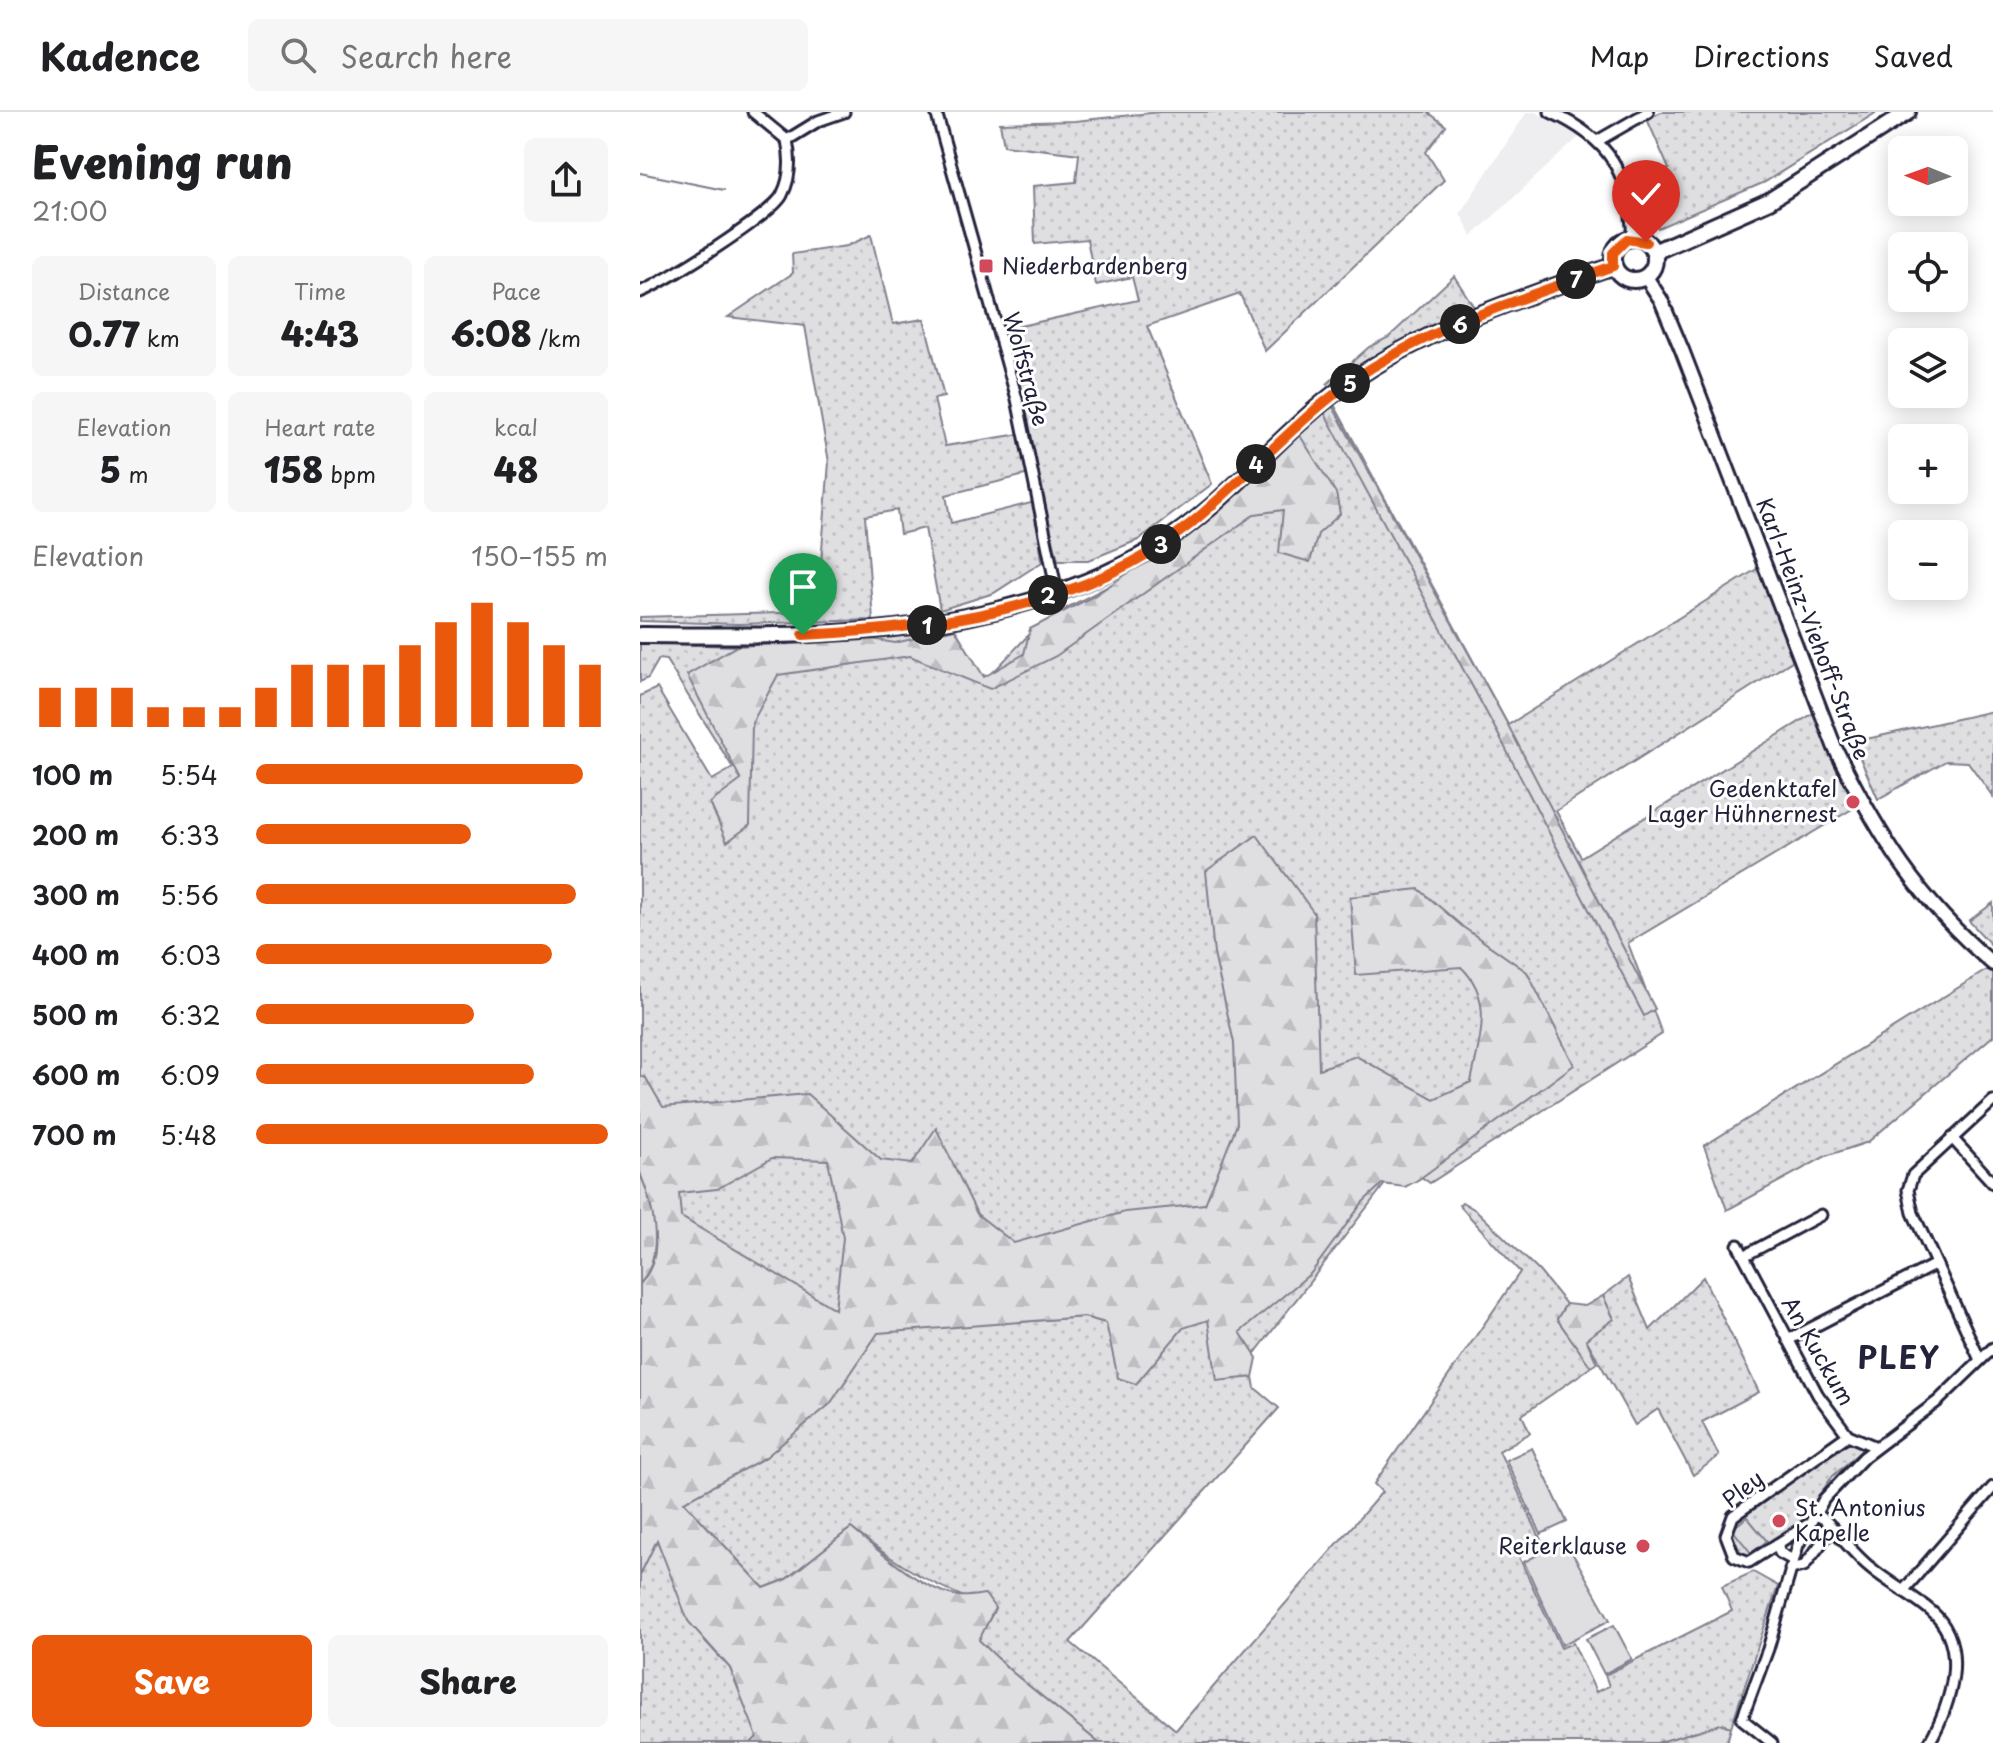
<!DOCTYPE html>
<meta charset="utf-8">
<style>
:root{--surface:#fff;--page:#f6f6f6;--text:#202124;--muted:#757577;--line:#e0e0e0;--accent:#ea580c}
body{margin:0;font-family:"Playpen Sans",sans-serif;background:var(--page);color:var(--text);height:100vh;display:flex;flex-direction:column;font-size:30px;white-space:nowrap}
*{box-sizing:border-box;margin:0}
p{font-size:26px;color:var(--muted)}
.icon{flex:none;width:44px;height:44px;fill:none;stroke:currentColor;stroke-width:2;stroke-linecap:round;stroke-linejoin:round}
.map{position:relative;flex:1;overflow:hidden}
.sheet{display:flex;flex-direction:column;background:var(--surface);width:640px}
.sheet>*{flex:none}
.needle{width:52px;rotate:271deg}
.controls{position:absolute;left:1248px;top:24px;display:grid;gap:16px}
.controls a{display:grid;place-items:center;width:80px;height:80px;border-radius:12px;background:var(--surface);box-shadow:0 4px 20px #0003;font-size:40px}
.pin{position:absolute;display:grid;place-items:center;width:68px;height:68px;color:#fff;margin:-82px -34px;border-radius:50% 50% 50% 0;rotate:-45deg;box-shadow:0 0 8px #0007}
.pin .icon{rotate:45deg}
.km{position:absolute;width:40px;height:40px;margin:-20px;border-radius:50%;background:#222;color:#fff;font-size:22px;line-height:40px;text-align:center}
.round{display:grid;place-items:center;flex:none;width:84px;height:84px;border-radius:12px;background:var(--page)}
.headline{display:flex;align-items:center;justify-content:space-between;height:136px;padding:0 32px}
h1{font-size:44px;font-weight:800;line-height:60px}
.metrics{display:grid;grid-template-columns:repeat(3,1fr);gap:12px;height:136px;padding:8px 32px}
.metrics div{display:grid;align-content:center;border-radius:12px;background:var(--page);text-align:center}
.metrics b{font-size:34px;font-weight:800}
.metrics small{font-size:22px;font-weight:400}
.metrics p{font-size:22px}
.chart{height:224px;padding:16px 32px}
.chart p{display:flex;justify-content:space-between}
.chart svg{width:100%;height:144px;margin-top:8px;stroke:var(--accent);stroke-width:6}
.action{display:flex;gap:16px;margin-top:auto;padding:16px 32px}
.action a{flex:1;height:92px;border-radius:12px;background:var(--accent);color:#fff;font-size:32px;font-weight:800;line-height:92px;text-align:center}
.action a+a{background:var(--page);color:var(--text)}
ul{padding:0 32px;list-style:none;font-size:26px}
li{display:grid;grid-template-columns:128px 96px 1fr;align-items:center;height:60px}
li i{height:20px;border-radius:10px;background:var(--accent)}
header{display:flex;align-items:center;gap:48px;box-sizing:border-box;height:112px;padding:0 40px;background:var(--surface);border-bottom:2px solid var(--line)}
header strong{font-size:38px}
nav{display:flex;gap:44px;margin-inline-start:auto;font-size:28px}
.search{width:560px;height:72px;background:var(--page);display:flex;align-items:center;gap:20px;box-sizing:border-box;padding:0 28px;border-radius:12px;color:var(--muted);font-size:30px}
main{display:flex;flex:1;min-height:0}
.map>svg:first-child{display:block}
.built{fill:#eeeef1}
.green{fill:url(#green-dots);stroke:#80808e;stroke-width:2;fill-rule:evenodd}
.forest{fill:url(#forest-firs);stroke:#80808e;stroke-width:2;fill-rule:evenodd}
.cemetery{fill:url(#cemetery-stones);stroke:#80808e;stroke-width:2}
.pitch{fill:#dfdfe2;stroke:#80808e;stroke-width:2}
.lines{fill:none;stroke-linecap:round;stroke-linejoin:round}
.stream{stroke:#7a7a88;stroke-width:2}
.minor-casing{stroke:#22223b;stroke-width:15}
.tertiary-casing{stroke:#22223b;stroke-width:18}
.secondary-casing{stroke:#22223b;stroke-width:20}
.minor{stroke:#fff;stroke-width:9}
.tertiary{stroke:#fff;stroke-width:12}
.secondary{stroke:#fff;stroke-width:14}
.route-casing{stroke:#fff;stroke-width:16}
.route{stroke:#ea580c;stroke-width:10}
.poi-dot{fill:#d1495b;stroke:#fff;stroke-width:3}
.labels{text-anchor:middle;stroke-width:6;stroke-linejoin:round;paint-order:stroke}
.poi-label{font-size:22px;fill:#22223b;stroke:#fff;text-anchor:start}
.street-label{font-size:22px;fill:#22223b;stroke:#fff}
.district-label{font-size:30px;font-weight:bold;letter-spacing:2px;fill:#22223b;stroke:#fff}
</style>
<header>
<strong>Kadence</strong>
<div class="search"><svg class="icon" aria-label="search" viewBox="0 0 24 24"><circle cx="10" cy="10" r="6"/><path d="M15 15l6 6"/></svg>Search here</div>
<nav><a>Map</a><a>Directions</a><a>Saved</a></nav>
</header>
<main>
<section class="sheet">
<div class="headline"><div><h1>Evening run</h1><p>21:00</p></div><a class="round"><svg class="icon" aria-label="share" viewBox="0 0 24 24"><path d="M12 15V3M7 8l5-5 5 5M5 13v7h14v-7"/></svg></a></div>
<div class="metrics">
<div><p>Distance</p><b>0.77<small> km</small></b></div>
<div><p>Time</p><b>4:43</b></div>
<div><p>Pace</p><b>6:08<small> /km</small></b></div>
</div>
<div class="metrics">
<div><p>Elevation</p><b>5<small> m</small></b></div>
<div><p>Heart rate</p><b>158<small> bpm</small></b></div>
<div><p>kcal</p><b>48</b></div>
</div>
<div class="chart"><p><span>Elevation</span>150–155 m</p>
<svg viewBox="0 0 160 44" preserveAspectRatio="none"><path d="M5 44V32M15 44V32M25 44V32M35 44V38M45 44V38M55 44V38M65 44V32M75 44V25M85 44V25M95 44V25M105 44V19M115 44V12M125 44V6M135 44V12M145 44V19M155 44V25"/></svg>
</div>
<ul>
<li><b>100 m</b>5:54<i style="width:93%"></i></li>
<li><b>200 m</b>6:33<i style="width:61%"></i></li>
<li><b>300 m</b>5:56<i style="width:91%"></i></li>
<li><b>400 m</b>6:03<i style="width:84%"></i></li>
<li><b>500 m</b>6:32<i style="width:62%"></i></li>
<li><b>600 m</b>6:09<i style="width:79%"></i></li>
<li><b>700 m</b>5:48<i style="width:100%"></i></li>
</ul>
<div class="action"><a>Save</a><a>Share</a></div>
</section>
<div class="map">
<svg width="1353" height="1631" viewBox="0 0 1353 1631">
<defs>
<pattern id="green-dots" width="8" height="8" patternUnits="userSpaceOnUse" patternTransform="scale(2)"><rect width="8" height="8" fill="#dfdfe2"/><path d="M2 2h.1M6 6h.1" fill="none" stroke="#bfbfc3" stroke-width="1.8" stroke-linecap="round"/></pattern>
<pattern id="forest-firs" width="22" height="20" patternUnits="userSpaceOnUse" patternTransform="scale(2)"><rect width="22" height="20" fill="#dfdfe2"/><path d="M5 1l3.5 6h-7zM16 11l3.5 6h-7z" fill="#bfbfc3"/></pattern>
<pattern id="cemetery-stones" width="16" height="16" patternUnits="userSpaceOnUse" patternTransform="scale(2)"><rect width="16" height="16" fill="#dfdfe2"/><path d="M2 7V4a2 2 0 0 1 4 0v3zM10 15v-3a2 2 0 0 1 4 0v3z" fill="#bfbfc3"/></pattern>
</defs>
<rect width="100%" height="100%" fill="#fff"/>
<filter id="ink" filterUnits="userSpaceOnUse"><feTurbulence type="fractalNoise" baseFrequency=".0125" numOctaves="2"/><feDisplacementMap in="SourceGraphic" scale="16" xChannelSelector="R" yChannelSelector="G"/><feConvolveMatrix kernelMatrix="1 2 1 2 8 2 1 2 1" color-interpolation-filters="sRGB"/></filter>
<g filter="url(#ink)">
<path class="built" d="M887,0h8l45,24 -108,100 -12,-23z"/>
<g class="green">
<path d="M520,0h268l18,14 -20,26 18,28 -179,171 -25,-57 -93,32 65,158 -74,56 -49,20h-31l-56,-230 136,-30 -6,-23 -36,8 -9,-46 -52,5 -2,-58 43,-4 3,-28 -75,-9 -4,-22 75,-2z"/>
<path d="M1021,0h216l-112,70 -107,46 -17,-46 28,-13 -22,-50z"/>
<path d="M231,123l22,89 31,-5 20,78 -10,2 11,47 75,-12 9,40 -83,21 5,28 84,-21 7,60 -48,31 -54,17 -15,-82 -25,6 -3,-24 -32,6 8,104 -135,4 -98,-3v-4l177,-5 12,-150 -24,-136 -77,-9 65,-44 -1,-19 55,-8z"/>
<path d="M814,164l20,31 -89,44 -56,37 -2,-4 42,-37 20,-10z"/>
<path d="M691,287l177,326 252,-158 35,92 -239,152 25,46 236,-146 40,95 -229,137 34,91 -232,149 -29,-20 -165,215 17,-1 2,11 24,20 -209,234 106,88 206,-238 -8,-8 146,-212 -61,-67 3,-3 15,9 62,60 27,33 -9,15 34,48 -69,48 8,18 -31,18 44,93 -24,13 42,91 12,-5 23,49 13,-6 -4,-11 127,-64 -10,-25 31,-14 25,14 -47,141 -10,-3 -64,19h-558l-87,-71 -34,-32 17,-31c-58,-21 -96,-42 -144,-81l-66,52 -21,8 -81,-87 83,-44 -70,-231 -15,-9 -3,-24 -38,-48v-449l17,-8 55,92 21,-12 -67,-108 -7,-1 -11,19 -8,4v-39l97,3 -34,20c90,-33 154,-35 249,-39l19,39 17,12 45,-48 35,-23 95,-49 123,-112zM550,1191l-7,25 -48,56 -29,-61 -22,-6 -64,5z"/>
<path d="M1353,599v86l-25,-35 -22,-1 -68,38 -25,-57z"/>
<path d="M1353,791v44l-24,-26z"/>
<path d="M1353,854v70l-125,106 -42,14 -99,54 -23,-64z"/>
<path d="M988,1165l22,53 53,-53 56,115 -57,30 17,34 -26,19 -35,-66 -23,16 -49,-86 28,-20 -11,-23z"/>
<path d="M1208,1328l15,9 -31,28 -32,46 -48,33 -16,-4 -8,-17 9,-17z"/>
<path d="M16,1427l49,102 25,27 28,69 -7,6h-111v-168z"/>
</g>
<g class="forest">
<path d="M693,295l175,318 147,284 -11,7 -147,-284 -173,-320z"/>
<path d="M659,322l37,59 4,21 -22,20 -8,28 -31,-9 4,-43 -28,4 -199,142 -66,33 -80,-33 -132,19 -26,48 -2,102 -23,17 -17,-39 31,-23 -54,-105 50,-29 134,-7 24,4 60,-14 29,48 40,-23 6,-25 64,-33 96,-65z"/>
<path d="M617,723l57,78 5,156 37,-13 78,43 37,-17c8,-42 24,-83 -10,-115l-105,8 -6,-78 69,-8 44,38 64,45 47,93 -156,115 -13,7 -23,-3 -19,18 -52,71 -71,59 17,26 -4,19 -36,4 -9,-61 -25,8 -47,56 -18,-6 -12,-55 -22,-6 -206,16 -48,71 -64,53 -82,45 80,86 21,-8 66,-52c27,22 72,63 108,68 8,1 18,-1 26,-2l10,14 -16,32 33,32 87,71h-348l6,-6 -27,-69 -42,-47 -31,-81 -17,35v-291c32,-37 5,-73 0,-113 0,-31 0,-65 0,-95l6,2 17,29 144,-13 74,66 31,4 24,-36 41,86 37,29 111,-31 80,-8 32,-80 -3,-81 -20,-89 -8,-83zM132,1046l56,2 15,78 -8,71 -154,-92 -2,-24 38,-4z"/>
<path d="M963,1184l11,23 -28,20 11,24 -6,4 -34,-48 9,-15 19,2z"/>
<path d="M1081,1612l10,3 -4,16h-70z"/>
</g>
<path class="cemetery" d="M0,1061c14,34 25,81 0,111z"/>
<g class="pitch">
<path d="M892,1336l35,74 -26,12 -35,-74z"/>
<path d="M1107,1405l20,24 -16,12 -19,-24z"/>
<path d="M916,1433l14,4 40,71 -48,25 -38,-83z"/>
<path d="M974,1513l18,34 -28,15 -18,-35z"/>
</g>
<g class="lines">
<path class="stream" d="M0,61l84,17"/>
<defs>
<g id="minor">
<path d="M113,0l34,28"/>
<path d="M296,0l81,287 40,193"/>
<path d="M910,0c60,27 79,60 83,126"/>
<path d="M147,28l31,-19 26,-9"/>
<path d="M959,28l49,-28"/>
<path d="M0,180c24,-9 133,-78 142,-97 9,-17 9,-36 5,-55"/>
<path d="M1312,1026l41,45"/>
<path d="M1098,1133l80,150 30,40 28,12"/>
<path d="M1104,1144l77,-41"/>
<path d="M1148,1228l148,-76"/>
<path d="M1340,1248l-67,-147 -5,-23 5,-15 80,-74"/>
<path d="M1174,1402l10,5c16,16 29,35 47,49 19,16 42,27 60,43 40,34 19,95 -2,132"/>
<path d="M1167,1413l-58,37 -15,-6 -8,-21 7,-19 115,-81"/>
<path d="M1137,1432l3,9 13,7"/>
<path d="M1150,1457l14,-3 29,-38"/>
<path d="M1263,1479l90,-104"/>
<path d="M1132,1631l-30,-24 26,-70 30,-104 26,-46 40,-42 74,-56 55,-53"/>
</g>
<path id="tertiary" d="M1006,165l15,23 21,50 153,398c44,88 82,151 158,216"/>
<g id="secondary">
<circle cx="994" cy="147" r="21"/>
<path d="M1014,140l115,-51 139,-89"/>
<path d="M0,523c176,2 360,5 516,-88 66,-39 114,-103 174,-150 82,-65 186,-97 283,-131"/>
</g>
</defs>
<use href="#minor" class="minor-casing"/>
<use href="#tertiary" class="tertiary-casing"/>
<use href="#secondary" class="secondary-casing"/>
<use href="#minor" class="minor"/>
<use href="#tertiary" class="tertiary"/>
<use href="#secondary" class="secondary"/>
</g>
</g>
<g class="lines" filter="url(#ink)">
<defs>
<path id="route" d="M163,523c127,-6 284,-27 386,-110 68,-55 122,-124 199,-167 70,-40 150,-65 225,-92v-13l14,-14 19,3"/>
</defs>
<use href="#route" class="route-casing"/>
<use href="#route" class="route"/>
</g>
<g class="poi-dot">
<rect x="338" y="146" width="16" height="16" rx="4"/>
<circle cx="1213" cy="690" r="8"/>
<circle cx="1139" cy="1409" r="8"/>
<circle cx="1003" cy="1434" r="8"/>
</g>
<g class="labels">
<g class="poi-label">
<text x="362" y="162">Niederbardenberg</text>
<text x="1197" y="685" text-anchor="end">Gedenktafel<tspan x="1197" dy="25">Lager Hühnernest</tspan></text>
<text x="1155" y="1404">St. Antonius<tspan x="1155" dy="25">Kapelle</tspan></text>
<text x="987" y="1442" text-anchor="end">Reiterklause</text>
</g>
<g class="street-label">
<text transform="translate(386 257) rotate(75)" y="8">Wolfstraße</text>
<text transform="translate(1173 517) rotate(69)" y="8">Karl-Heinz-Viehoff-Straße</text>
<text transform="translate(1178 1239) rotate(60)" y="8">An Kuckum</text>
<text transform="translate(1103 1377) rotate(-38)" y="8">Pley</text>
</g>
<g class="district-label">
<text x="1259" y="1257">PLEY</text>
</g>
</g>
</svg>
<div class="controls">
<a><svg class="needle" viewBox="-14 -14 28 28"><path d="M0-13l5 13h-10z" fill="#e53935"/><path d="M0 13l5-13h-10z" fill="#757577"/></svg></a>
<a><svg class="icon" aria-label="locate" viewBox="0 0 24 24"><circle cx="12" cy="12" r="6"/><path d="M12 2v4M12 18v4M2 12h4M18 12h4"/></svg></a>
<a><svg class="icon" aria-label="layers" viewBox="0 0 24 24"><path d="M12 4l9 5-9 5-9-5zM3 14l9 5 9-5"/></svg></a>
<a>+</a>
<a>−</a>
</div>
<div class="pin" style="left:163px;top:523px;background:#1e9e55"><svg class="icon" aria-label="arrive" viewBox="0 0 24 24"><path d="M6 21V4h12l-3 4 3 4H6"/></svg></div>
<div class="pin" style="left:1006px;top:130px;background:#d93025"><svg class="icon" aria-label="check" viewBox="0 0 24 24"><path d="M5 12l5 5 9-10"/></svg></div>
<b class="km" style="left:287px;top:513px">1</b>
<b class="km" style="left:408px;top:483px">2</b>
<b class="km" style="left:521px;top:432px">3</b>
<b class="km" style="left:616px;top:352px">4</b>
<b class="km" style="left:710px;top:271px">5</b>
<b class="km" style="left:820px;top:212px">6</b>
<b class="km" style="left:936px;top:167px">7</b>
</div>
</main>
